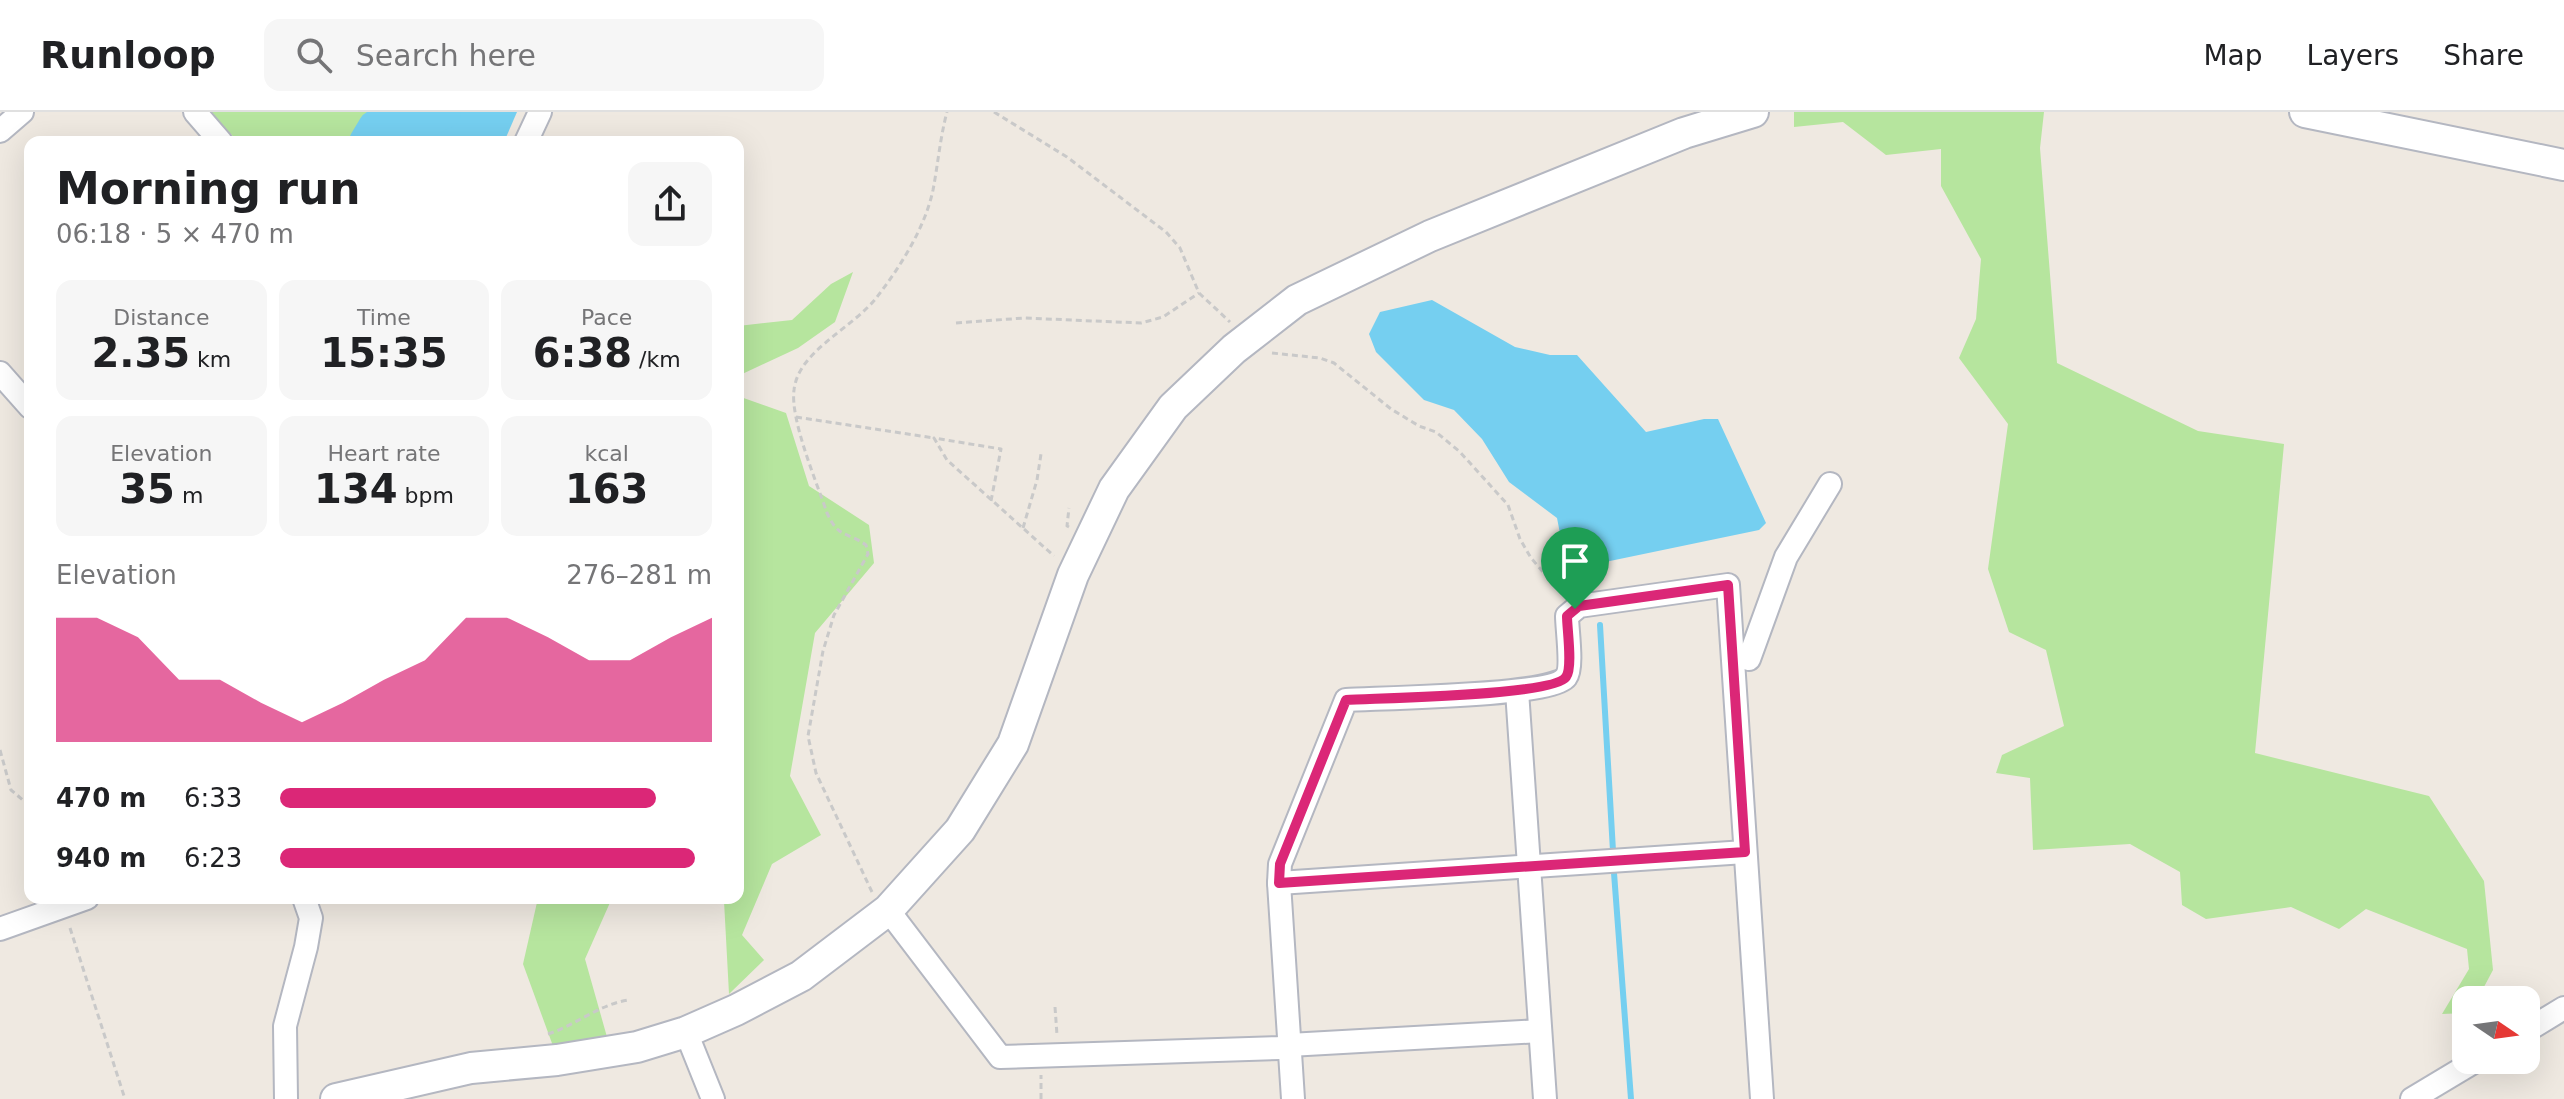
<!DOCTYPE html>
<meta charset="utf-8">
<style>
:root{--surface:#fff;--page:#f6f6f6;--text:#202124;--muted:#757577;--line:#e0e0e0;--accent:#db2777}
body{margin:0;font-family:"DejaVu Sans",sans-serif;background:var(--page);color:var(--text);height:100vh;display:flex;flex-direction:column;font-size:30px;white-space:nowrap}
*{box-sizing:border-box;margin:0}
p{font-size:26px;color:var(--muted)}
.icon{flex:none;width:44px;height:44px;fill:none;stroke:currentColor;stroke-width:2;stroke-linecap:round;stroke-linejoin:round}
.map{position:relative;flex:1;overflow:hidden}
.side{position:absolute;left:24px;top:24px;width:720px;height:768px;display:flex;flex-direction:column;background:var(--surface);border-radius:16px;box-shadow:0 8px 32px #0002}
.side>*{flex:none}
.needle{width:52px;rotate:103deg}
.controls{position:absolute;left:2452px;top:874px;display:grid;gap:16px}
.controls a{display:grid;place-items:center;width:88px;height:88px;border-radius:16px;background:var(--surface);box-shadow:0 8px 32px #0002;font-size:40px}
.pin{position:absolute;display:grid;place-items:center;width:68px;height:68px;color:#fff;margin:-82px -34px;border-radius:50% 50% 50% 0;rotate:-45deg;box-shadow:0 0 8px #0007}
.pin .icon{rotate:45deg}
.round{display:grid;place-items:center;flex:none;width:84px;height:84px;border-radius:16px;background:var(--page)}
.overview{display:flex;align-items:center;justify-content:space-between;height:136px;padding:0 32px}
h1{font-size:44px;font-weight:600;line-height:60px}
.figures{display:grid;grid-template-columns:repeat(3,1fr);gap:12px;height:136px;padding:8px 32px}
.figures div{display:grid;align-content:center;border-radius:16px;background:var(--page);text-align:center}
.figures b{font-size:40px;font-weight:600}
.figures small{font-size:22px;font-weight:400}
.figures p{font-size:22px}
.chart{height:224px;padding:16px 32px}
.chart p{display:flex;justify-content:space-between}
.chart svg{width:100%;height:144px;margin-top:8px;fill:var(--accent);opacity:.7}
ul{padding:0 32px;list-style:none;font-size:26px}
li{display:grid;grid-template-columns:128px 96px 1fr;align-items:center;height:60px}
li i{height:20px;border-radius:10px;background:var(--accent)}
header{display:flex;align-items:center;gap:48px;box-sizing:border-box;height:112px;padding:0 40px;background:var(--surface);border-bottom:2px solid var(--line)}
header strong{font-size:38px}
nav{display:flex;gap:44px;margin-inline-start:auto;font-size:28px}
.search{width:560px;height:72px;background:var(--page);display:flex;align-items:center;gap:20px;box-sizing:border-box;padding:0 28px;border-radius:16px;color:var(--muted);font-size:30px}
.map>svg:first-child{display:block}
.green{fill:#b6e59e}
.water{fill:#75cff0}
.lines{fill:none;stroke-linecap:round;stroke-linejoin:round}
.stream{stroke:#75cff0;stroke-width:6}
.river{stroke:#75cff0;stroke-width:34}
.street-casing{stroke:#b4b7c1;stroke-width:26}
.secondary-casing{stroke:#b4b7c1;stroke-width:34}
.path{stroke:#c9c9c9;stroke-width:3;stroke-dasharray:6 4;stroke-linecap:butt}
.street{stroke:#fff;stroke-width:22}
.secondary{stroke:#fff;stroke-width:30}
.route-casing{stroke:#fff;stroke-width:16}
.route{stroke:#db2777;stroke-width:10}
</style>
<header>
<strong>Runloop</strong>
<div class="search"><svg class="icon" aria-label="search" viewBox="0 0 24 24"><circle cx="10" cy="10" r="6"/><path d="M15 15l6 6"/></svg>Search here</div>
<nav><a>Map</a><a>Layers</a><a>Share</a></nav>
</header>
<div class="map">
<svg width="2564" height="987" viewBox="0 0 2564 987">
<rect width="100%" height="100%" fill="#efe9e1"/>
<g class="green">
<path d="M211,0h186l-2,30 -35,-5 -2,5h-120z"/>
<path d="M1794,0h250l-4,36 17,215 141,68 86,13 -29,309 174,43 55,85 9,89 -16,30h-11v13l-24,1 27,-45 -2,-20 -101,-40 -27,20 -48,-22 -85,12 -24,-14 -2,-33 -50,-28 -97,6 -3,-72 -34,-5 6,-18 62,-29 -18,-76 -37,-18 -21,-63 20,-145 -49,-66 17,-39 5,-60 -40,-73v-37l-55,6 -43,-33 -49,5z"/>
<path d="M853,160l-18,50 -37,26 -60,28v-50l54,-6 39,-36z"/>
<path d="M738,284l48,17 23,73 60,39 5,38 -59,70 -25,143 31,59 -49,29 -30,71 22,25 -35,34 -5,-93 -25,-3h39z"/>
<path d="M538,786h74l-27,61 22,78 -54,9 -30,-82z"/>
</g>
<g class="water">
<path d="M419,0h98l-13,30h-69l-20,-16z"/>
<path d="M1432,188l83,47 35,8h27l69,77 58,-13h14l48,104 -7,7 -202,42 8,-13 -8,-41 -48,-36 -27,-43 -28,-29 -30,-10 -48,-48 -7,-18 11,-22z"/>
</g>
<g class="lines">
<g class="stream">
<path d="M1600,513l13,226"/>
<path d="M1614,761l17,226"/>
</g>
<path class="river" d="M366,30l9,-15 12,2c15,-6 9,-9 28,-3l29,-14"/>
<defs>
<g id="street">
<path d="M195,0l26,30"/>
<path d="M0,19l22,-19"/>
<path d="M526,30l14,-30"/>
<path d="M0,261l30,34"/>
<path d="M1734,542l15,5 37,-102 44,-73"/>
<path d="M1517,579l28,408"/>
<path d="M1279,771l466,-31"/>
<path d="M888,798l112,147 280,-9 9,-3 251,-14"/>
<path d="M0,817l87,-31"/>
<path d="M2526,919l38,-23"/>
<path d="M686,920l27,67"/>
<path d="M286,987l-1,-73 21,-79 5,-29 -7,-20"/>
<path d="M1293,987l-14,-216 1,-19 66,-164c32,-2 207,-4 220,-23 7,-9 1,-48 1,-61l12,-10 149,-21 34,514"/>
<path d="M2412,987l65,-39"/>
</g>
<g id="secondary">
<path d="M2305,0l259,53"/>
<path d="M336,987l135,-31 86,-8 80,-13 49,-15 50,-22 65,-34 87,-66 72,-80 53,-86 60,-169 41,-86 59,-82 61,-58 63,-49 133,-64 254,-103 69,-21"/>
</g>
</defs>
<use href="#street" class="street-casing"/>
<use href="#secondary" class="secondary-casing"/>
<g class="path">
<path d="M994,0l73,45 99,75 14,16 19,45 31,29"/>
<path d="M956,211l68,-5 117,5 22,-6 36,-24"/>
<path d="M1272,241l48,5 14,5 57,46 28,17 17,6 24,20 48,53 12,34 11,19 31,36"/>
<path d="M796,305l138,21"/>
<path d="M991,389l10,-52 -67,-11 13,22 107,96"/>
<path d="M1069,415l-2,-1 2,-18"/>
<path d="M1023,416l14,-48 4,-26"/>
<path d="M0,638l11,40 19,16"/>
<path d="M872,780l-56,-119 -8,-37 15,-85 11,-36 34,-61 -2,-9c-20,-14 -27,-6 -39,-32 -10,-30 -37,-93 -33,-123 4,-39 58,-61 83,-93 23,-30 48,-69 56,-107 5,-26 7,-52 14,-78"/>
<path d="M70,816l55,171"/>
<path d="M1055,895l2,28"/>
<path d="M548,922c28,-9 50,-29 80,-34"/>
<path d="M1041,987v-24"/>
</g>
<use href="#street" class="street"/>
<use href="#secondary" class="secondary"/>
</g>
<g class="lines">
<defs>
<path id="route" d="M1728,473l17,267 -466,31 1,-19 66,-164c32,-2 207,-4 220,-23 7,-9 1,-48 1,-61l12,-10z"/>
</defs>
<use href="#route" class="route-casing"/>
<use href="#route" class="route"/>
</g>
</svg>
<div class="controls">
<a><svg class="needle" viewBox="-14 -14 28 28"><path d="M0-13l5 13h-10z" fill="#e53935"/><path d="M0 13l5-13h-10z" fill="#757577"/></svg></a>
</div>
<div class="pin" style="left:1575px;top:497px;background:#1e9e55"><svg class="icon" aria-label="arrive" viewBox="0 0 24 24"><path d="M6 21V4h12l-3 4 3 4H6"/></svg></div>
<section class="side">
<div class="overview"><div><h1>Morning run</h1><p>06:18 · 5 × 470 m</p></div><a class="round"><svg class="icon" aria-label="share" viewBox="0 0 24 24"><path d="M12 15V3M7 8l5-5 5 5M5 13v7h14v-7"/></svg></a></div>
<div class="figures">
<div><p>Distance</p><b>2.35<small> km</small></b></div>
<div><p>Time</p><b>15:35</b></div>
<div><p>Pace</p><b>6:38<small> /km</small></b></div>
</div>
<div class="figures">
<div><p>Elevation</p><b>35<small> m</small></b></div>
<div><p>Heart rate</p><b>134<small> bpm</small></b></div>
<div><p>kcal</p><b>163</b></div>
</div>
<div class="chart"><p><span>Elevation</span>276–281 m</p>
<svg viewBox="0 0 160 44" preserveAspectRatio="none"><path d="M0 44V6L10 6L20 12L30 25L40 25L50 32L60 38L70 32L80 25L90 19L100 6L110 6L120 12L130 19L140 19L150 12L160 6V44z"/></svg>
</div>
<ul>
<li><b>470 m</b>6:33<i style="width:87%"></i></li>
<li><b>940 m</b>6:23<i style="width:96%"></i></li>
</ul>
</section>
</div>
